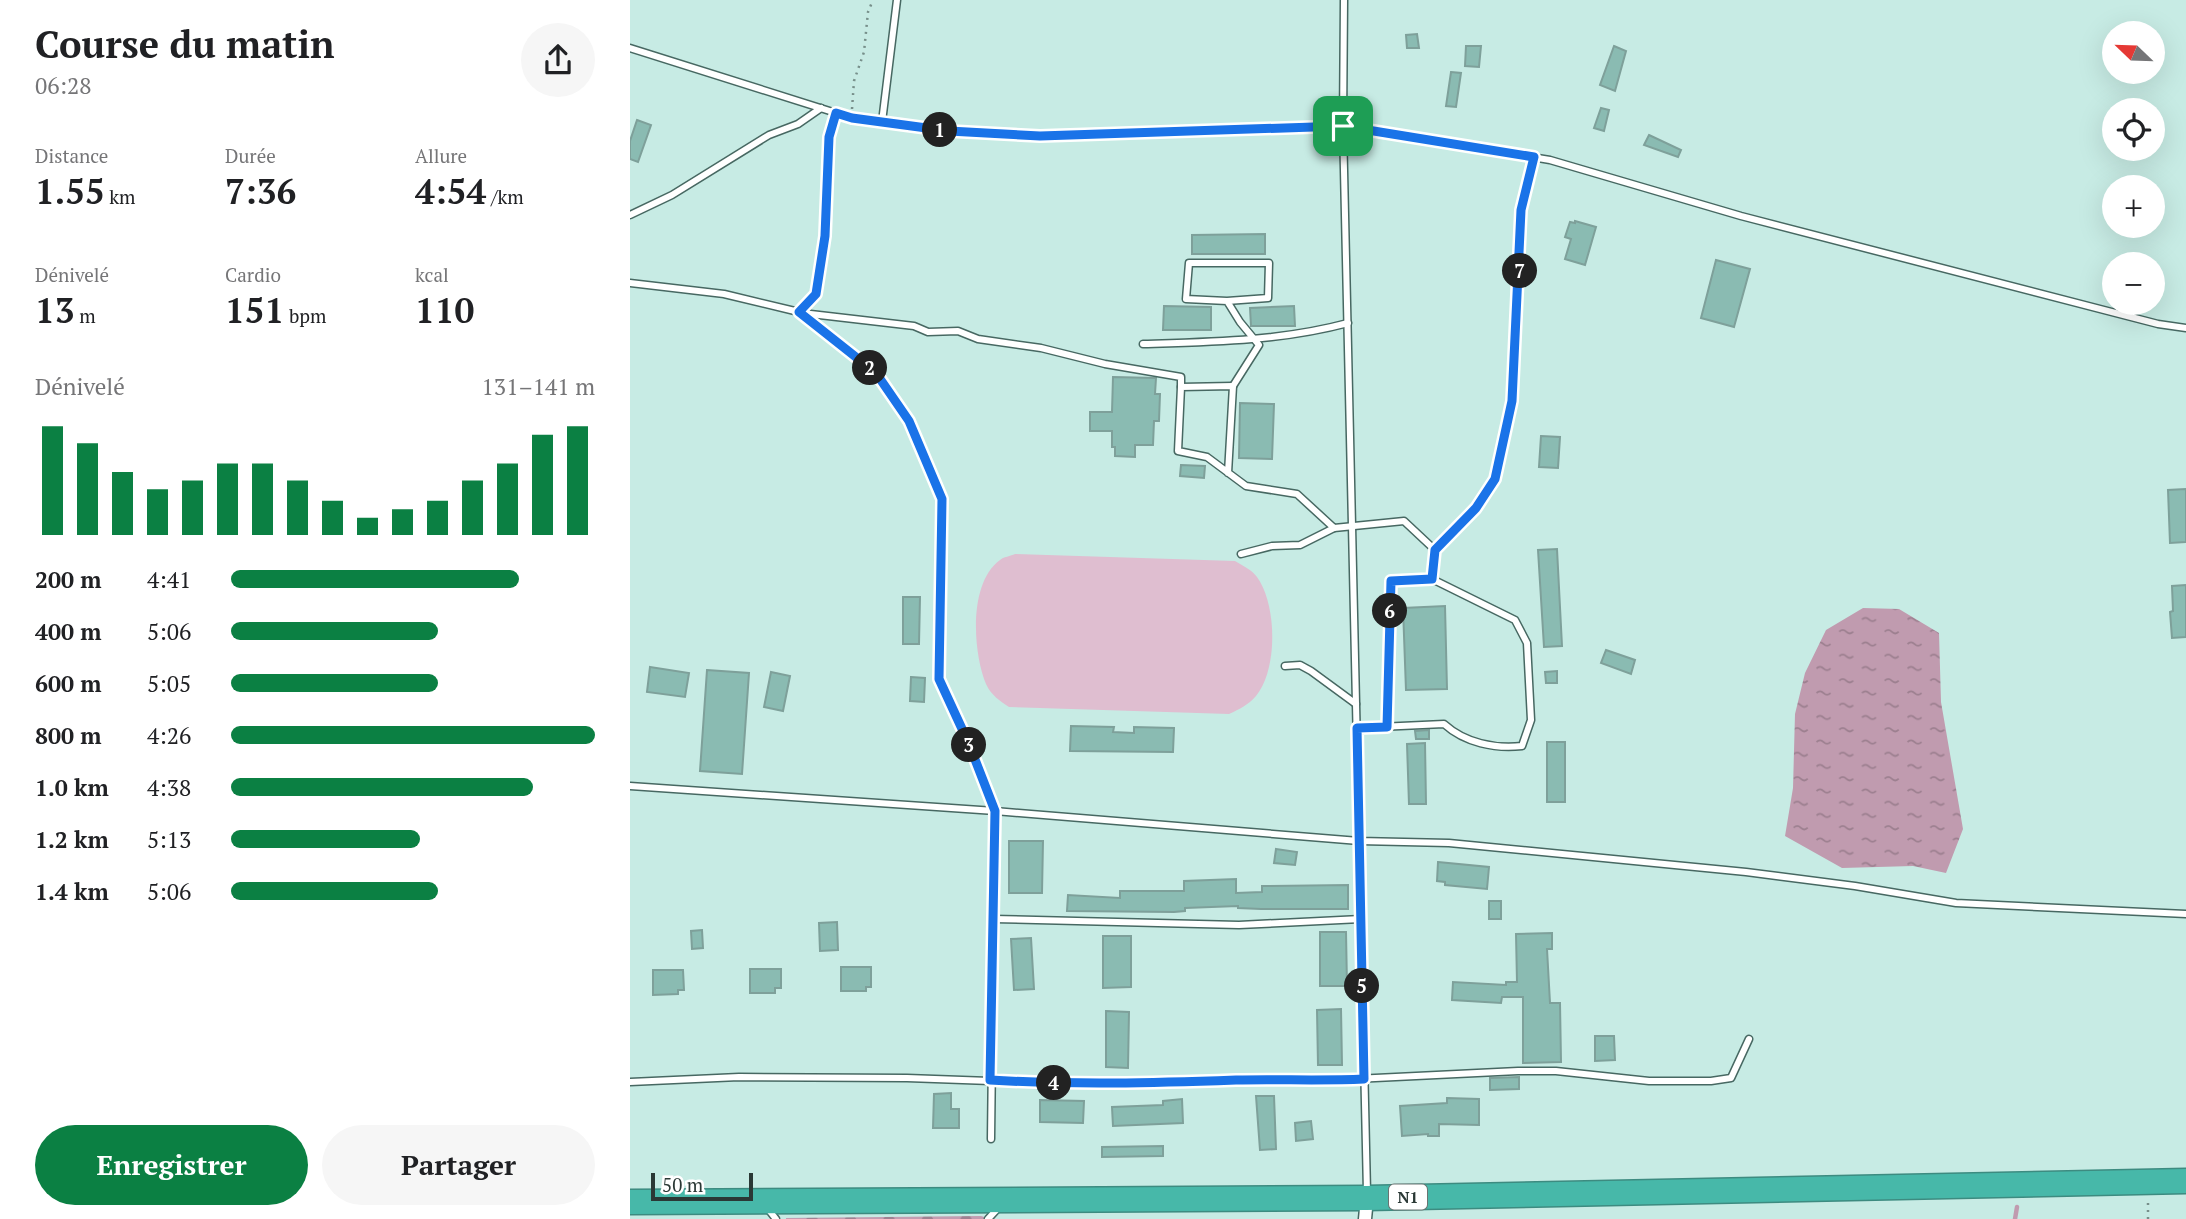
<!DOCTYPE html>
<html lang="fr">
<meta charset="utf-8">
<style>
:root{--surface:#fff;--page:#f6f6f6;--text:#202124;--muted:#757577;--accent:#0b8043}
body{margin:0;font-family:"PT Serif",serif;background:var(--page);color:var(--text);height:100vh;display:flex;flex-direction:column;font-size:26px;white-space:nowrap}
*{box-sizing:border-box;margin:0}
p{font-size:23px;color:var(--muted)}
.icon{flex:none;width:38px;height:38px;fill:none;stroke:currentColor;stroke-width:2;stroke-linecap:round;stroke-linejoin:round}
.map{position:relative;flex:1;overflow:hidden}
.sheet{display:flex;flex-direction:column;background:var(--surface);width:630px}
.sheet>*{flex:none}
.needle{width:46px;rotate:293deg}
.buttons{position:absolute;left:1472px;top:21px;display:grid;gap:14px}
.buttons a{display:grid;place-items:center;width:63px;height:63px;border-radius:50%;background:var(--surface);box-shadow:0 7px 28px #0002;font-size:35px}
.scale{position:absolute;left:21px;bottom:18px;width:102px;box-sizing:border-box;padding-left:7px;border:4px solid #2a3835;border-top:0;font-size:19px;line-height:24px;white-space:nowrap;color:#2a3835;-webkit-text-stroke:5px #fff;paint-order:stroke}
.pin{position:absolute;display:grid;place-items:center;width:60px;height:60px;color:#fff;margin:-30px;border-radius:14px;box-shadow:0 4px 10px #0006}
.km{position:absolute;width:35px;height:35px;margin:-18px;border-radius:50%;background:#222;color:#fff;font-size:19px;line-height:35px;text-align:center}
.round{display:grid;place-items:center;flex:none;width:74px;height:74px;border-radius:37px;background:var(--page)}
.headline{display:flex;align-items:center;justify-content:space-between;height:119px;padding:0 35px}
h1{font-size:38px;font-weight:800;line-height:52px}
.metrics{display:grid;grid-template-columns:repeat(3,1fr);gap:10px;height:119px;padding:7px 35px}
.metrics div{display:grid;align-content:center}
.metrics b{font-size:35px;font-weight:800}
.metrics small{font-size:19px;font-weight:400}
.metrics p{font-size:19px}
.chart{height:196px;padding:14px 35px}
.chart p{display:flex;justify-content:space-between}
.chart svg{width:100%;height:126px;margin-top:7px;stroke:var(--accent);stroke-width:6}
.button{display:flex;gap:14px;margin-top:auto;padding:14px 35px}
.button a{flex:1;height:80px;border-radius:42px;background:var(--accent);color:#fff;font-size:28px;font-weight:800;line-height:80px;text-align:center}
.button a+a{background:var(--page);color:var(--text)}
ul{padding:0 35px;list-style:none;font-size:23px}
li{display:grid;grid-template-columns:112px 84px 1fr;align-items:center;height:52px}
li i{height:18px;border-radius:9px;background:var(--accent)}
main{display:flex;flex:1;min-height:0}
.map>svg:first-child{display:block}
.forest{fill:url(#forest-firs)}
.green{fill:#dfbed0}
.water{fill:url(#water-ripples)}
.lines{fill:none;stroke-linecap:round;stroke-linejoin:round}
.stream{stroke:#c09baf;stroke-width:4.5}
.building{fill:#8abbb2;stroke:#7ea09a;stroke-width:2}
.lane-casing{stroke:#476862;stroke-width:9}
.street-casing{stroke:#476862;stroke-width:15}
.highway-casing{stroke:#3d8b80;stroke-width:27}
.path{stroke:#778f8a;stroke-width:2.5;stroke-dasharray:2 5;stroke-linecap:butt}
.lane{stroke:#fff;stroke-width:6}
.street{stroke:#fff;stroke-width:12}
.highway{stroke:#47b8a9;stroke-width:24}
.route-casing{stroke:#fff;stroke-width:14}
.route{stroke:#1a73e8;stroke-width:9}
.labels{text-anchor:middle;stroke-width:7;stroke-linejoin:round;paint-order:stroke}
.shield{fill:#fff;stroke:#6a7472;stroke-width:2}
.shield-label{font-size:16px;font-weight:bold;fill:#2a3835}
</style>
<main>
<section class="sheet">
<div class="headline"><div><h1>Course du matin</h1><p>06:28</p></div><a class="round"><svg class="icon" aria-label="share" viewBox="0 0 24 24"><path d="M12 15V3M7 8l5-5 5 5M5 13v7h14v-7"/></svg></a></div>
<div class="metrics">
<div><p>Distance</p><b>1.55<small> km</small></b></div>
<div><p>Durée</p><b>7:36</b></div>
<div><p>Allure</p><b>4:54<small> /km</small></b></div>
</div>
<div class="metrics">
<div><p>Dénivelé</p><b>13<small> m</small></b></div>
<div><p>Cardio</p><b>151<small> bpm</small></b></div>
<div><p>kcal</p><b>110</b></div>
</div>
<div class="chart"><p><span>Dénivelé</span>131–141 m</p>
<svg viewBox="0 0 160 44" preserveAspectRatio="none"><path d="M5 44V6M15 44V12M25 44V22M35 44V28M45 44V25M55 44V19M65 44V19M75 44V25M85 44V32M95 44V38M105 44V35M115 44V32M125 44V25M135 44V19M145 44V9M155 44V6"/></svg>
</div>
<ul>
<li><b>200 m</b>4:41<i style="width:79%"></i></li>
<li><b>400 m</b>5:06<i style="width:57%"></i></li>
<li><b>600 m</b>5:05<i style="width:57%"></i></li>
<li><b>800 m</b>4:26<i style="width:100%"></i></li>
<li><b>1.0 km</b>4:38<i style="width:83%"></i></li>
<li><b>1.2 km</b>5:13<i style="width:52%"></i></li>
<li><b>1.4 km</b>5:06<i style="width:57%"></i></li>
</ul>
<div class="button"><a>Enregistrer</a><a>Partager</a></div>
</section>
<div class="map">
<svg width="1556" height="1219" viewBox="0 0 1556 1219">
<defs>
<pattern id="forest-firs" width="22" height="20" patternUnits="userSpaceOnUse" patternTransform="scale(1.75)"><rect width="22" height="20" fill="#c29db1"/><path d="M5 1l3.5 6h-7zM16 11l3.5 6h-7z" fill="#9e8191"/></pattern>
<pattern id="water-ripples" width="26" height="14" patternUnits="userSpaceOnUse" patternTransform="scale(1.75)"><rect width="26" height="14" fill="#c09baf"/><path d="M2 4q2-2 4 0t4 0M15 11q2-2 4 0t4 0" fill="none" stroke="#9c7f8f"/></pattern>
</defs>
<rect width="100%" height="100%" fill="#c7ebe4"/>
<path class="forest" d="M351,1216l10,3h-205v-1z"/>
<path class="green" d="M385,554l220,7c8,5 16,8 22,16 20,27 21,93 -1,119 -8,9 -16,13 -27,18l-220,-7c-9,-6 -18,-12 -23,-23 -13,-31 -18,-101 14,-124 3,-3 11,-4 15,-6z"/>
<path class="water" d="M1233,608l36,1 40,24 2,69 22,127 -17,44 -33,-7 -71,2 -57,-32 8,-48 2,-74 10,-41 21,-43z"/>
<g class="lines">
<path class="stream" d="M1385,1219l2,-12"/>
</g>
<g class="building">
<path d="M787,34l2,14h-12l-1,-13z"/>
<path d="M836,46h15l-2,21 -14,-1z"/>
<path d="M984,46l12,5 -11,40 -15,-6z"/>
<path d="M821,72l10,1 -5,34 -10,-1z"/>
<path d="M971,108l8,2 -5,21 -10,-3z"/>
<path d="M7,120l14,5 -13,37 -8,-3v-18z"/>
<path d="M1019,135l32,15 -3,7 -34,-12z"/>
<path d="M945,221l21,6 -11,38 -20,-6 6,-20 -6,-2 5,-15 5,1z"/>
<path d="M635,234v20h-73v-19z"/>
<path d="M1086,260l34,9 -16,58 -33,-9z"/>
<path d="M534,306l47,1v23h-48z"/>
<path d="M664,306l1,20h-44l-1,-18z"/>
<path d="M483,377l43,1 -1,16h5l-1,27h-5l-1,24h-18v12l-20,-1v-9h-3v-16h-22v-19h22z"/>
<path d="M610,403l34,1 -2,55 -33,-1z"/>
<path d="M911,436l19,1 -2,31 -19,-1z"/>
<path d="M551,465l24,1 -1,12 -24,-2z"/>
<path d="M1556,489v53l-16,1 -2,-53z"/>
<path d="M927,549l5,97 -18,1 -6,-97z"/>
<path d="M1556,585v52l-14,1 -2,-26 3,-1 -1,-25z"/>
<path d="M273,597h17l-1,47h-16z"/>
<path d="M815,606l2,83 -41,1 -3,-82z"/>
<path d="M976,650l29,10 -4,14 -30,-11z"/>
<path d="M20,667l39,6 -4,24 -38,-5z"/>
<path d="M77,670l42,3 -7,101 -42,-3z"/>
<path d="M927,671v12h-11l-1,-11z"/>
<path d="M141,672l19,4 -7,35 -19,-4z"/>
<path d="M281,677l14,1 -1,24 -14,-1z"/>
<path d="M441,726l43,1 -1,5 21,1v-6l40,1 -1,24 -103,-1z"/>
<path d="M799,730v9h-13l-1,-8z"/>
<rect x="917" y="742" width="18" height="60"/>
<path d="M795,743l1,61h-17l-2,-60z"/>
<path d="M379,841h34l-1,52h-33z"/>
<path d="M646,849l21,3 -2,13 -21,-2z"/>
<path d="M808,862l51,5 -2,22 -42,-4v-3l-8,-1z"/>
<path d="M606,879v14l26,-1v-6l86,-1v24h-87l-23,-1v-2l-53,2v3l-11,1 -107,-1 1,-16 52,3v-7h64v-10z"/>
<rect x="859" y="901" width="12" height="18"/>
<path d="M207,922l1,28 -18,1 -1,-28z"/>
<path d="M72,930l1,18 -11,1 -1,-18z"/>
<path d="M690,932h26l1,54h-27z"/>
<path d="M922,933v16h-5l3,54h10l1,59 -38,1v-66h-21l-1,6 -49,-3 1,-18 53,3v-3h11l-1,-48z"/>
<path d="M473,936h28v51l-28,1z"/>
<path d="M401,938l3,51 -20,1 -3,-51z"/>
<path d="M211,967h30v20h-5v4h-25z"/>
<path d="M120,969h31v19h-6v5h-25z"/>
<path d="M23,970h30l1,20h-6v4l-25,1z"/>
<path d="M711,1009l1,56h-24l-1,-55z"/>
<path d="M476,1011l23,1 -1,56 -22,-1z"/>
<path d="M965,1036h19l1,24 -20,1z"/>
<path d="M889,1077v12l-29,1v-12z"/>
<path d="M321,1093v16h8v19h-26l1,-34z"/>
<path d="M626,1096h18l2,53 -16,1z"/>
<path d="M817,1098l32,1v26l-40,-1v12h-11v-2l-26,2 -2,-30 47,-3z"/>
<path d="M552,1099l1,24 -70,3 -1,-19 51,-2v-4z"/>
<path d="M410,1100l44,1 -1,22 -43,-1z"/>
<path d="M681,1121l2,18 -17,2 -1,-18z"/>
<path d="M533,1146v10l-61,1v-10z"/>
</g>
<g class="lines">
<defs>
<g id="lane">
<path d="M714,0l-1,126 24,1066"/>
<path d="M0,48l222,70 97,13 91,5 303,-10 207,34 191,56 417,108 28,4"/>
<path d="M252,122l15,-122"/>
<path d="M0,215l42,-20 97,-60 29,-11 23,-16"/>
<path d="M0,283l94,11 75,18 77,61 33,48 33,78 -3,180 30,65 26,67 -4,328"/>
<path d="M597,301l41,-3 1,-35h-80l-3,36 41,2 13,21 19,23 -26,41"/>
<path d="M172,313l112,13 14,6 30,-1 20,8 63,9 64,16 76,13v10"/>
<path d="M513,344c69,-2 138,-3 205,-21"/>
<path d="M598,473l5,-87 -52,1 -3,64 29,6 39,29 51,8 37,34 70,-7 31,29"/>
<path d="M611,554l31,-8 28,-1 34,-17"/>
<path d="M802,579l3,-29 41,-42 19,-29 17,-78 9,-191 13,-53"/>
<path d="M655,666l15,-1 11,6 45,33"/>
<path d="M727,728l87,-4c21,19 51,25 78,22l9,-26 -4,-77 -12,-23 -83,-41 -41,2 -4,146"/>
<path d="M0,786l365,25 364,30 90,2 297,29 109,14 101,17 230,11"/>
<path d="M363,919l246,6 122,-6"/>
<path d="M0,1082l109,-5 168,1 138,5 269,-2 204,-10h38l93,10h62l20,-3 18,-39"/>
<path d="M138,1209l8,10"/>
<path d="M358,1219l12,-13"/>
</g>
<path id="street" d="M735,1219l2,-21"/>
<path id="highway" d="M0,1202l737,-4 819,-17"/>
</defs>
<use href="#lane" class="lane-casing"/>
<use href="#street" class="street-casing"/>
<use href="#highway" class="highway-casing"/>
<g class="path">
<path d="M222,109l2,-28 10,-29 4,-40 5,-12"/>
<path d="M177,304l9,-10 9,-59 4,-98 4,-14"/>
<path d="M1518,1219v-20"/>
</g>
<use href="#lane" class="lane"/>
<use href="#street" class="street"/>
<use href="#highway" class="highway"/>
</g>
<g class="lines">
<defs>
<path id="route" d="M206,113l16,5 97,13 91,5 303,-10 191,31 -13,53 -9,191 -17,78 -19,29 -41,42 -3,29 -41,2 -4,146 -30,1 7,351c-43,2 -85,0 -128,1 -82,3 -163,5 -246,0l5,-269 -26,-67 -30,-65 3,-180 -33,-78 -33,-48 -77,-61 17,-18 9,-58 4,-99z"/>
</defs>
<use href="#route" class="route-casing"/>
<use href="#route" class="route"/>
</g>
<g class="labels">
<rect class="shield" x="759" y="1184.5" width="38" height="25" rx="5"/>
<g class="shield-label">
<text x="778" y="1203">N1</text>
</g>
</g>
</svg>
<div class="buttons">
<a><svg class="needle" viewBox="-14 -14 28 28"><path d="M0-13l5 13h-10z" fill="#e53935"/><path d="M0 13l5-13h-10z" fill="#757577"/></svg></a>
<a><svg class="icon" aria-label="locate" viewBox="0 0 24 24"><circle cx="12" cy="12" r="6"/><path d="M12 2v4M12 18v4M2 12h4M18 12h4"/></svg></a>
<a>+</a>
<a>−</a>
</div>
<div class="scale">50 m</div>
<div class="pin" style="left:713px;top:126px;background:#1e9e55"><svg class="icon" aria-label="arrive" viewBox="0 0 24 24"><path d="M6 21V4h12l-3 4 3 4H6"/></svg></div>
<b class="km" style="left:310px;top:130px">1</b>
<b class="km" style="left:240px;top:368px">2</b>
<b class="km" style="left:339px;top:745px">3</b>
<b class="km" style="left:424px;top:1083px">4</b>
<b class="km" style="left:732px;top:986px">5</b>
<b class="km" style="left:760px;top:611px">6</b>
<b class="km" style="left:890px;top:271px">7</b>
</div>
</main>
